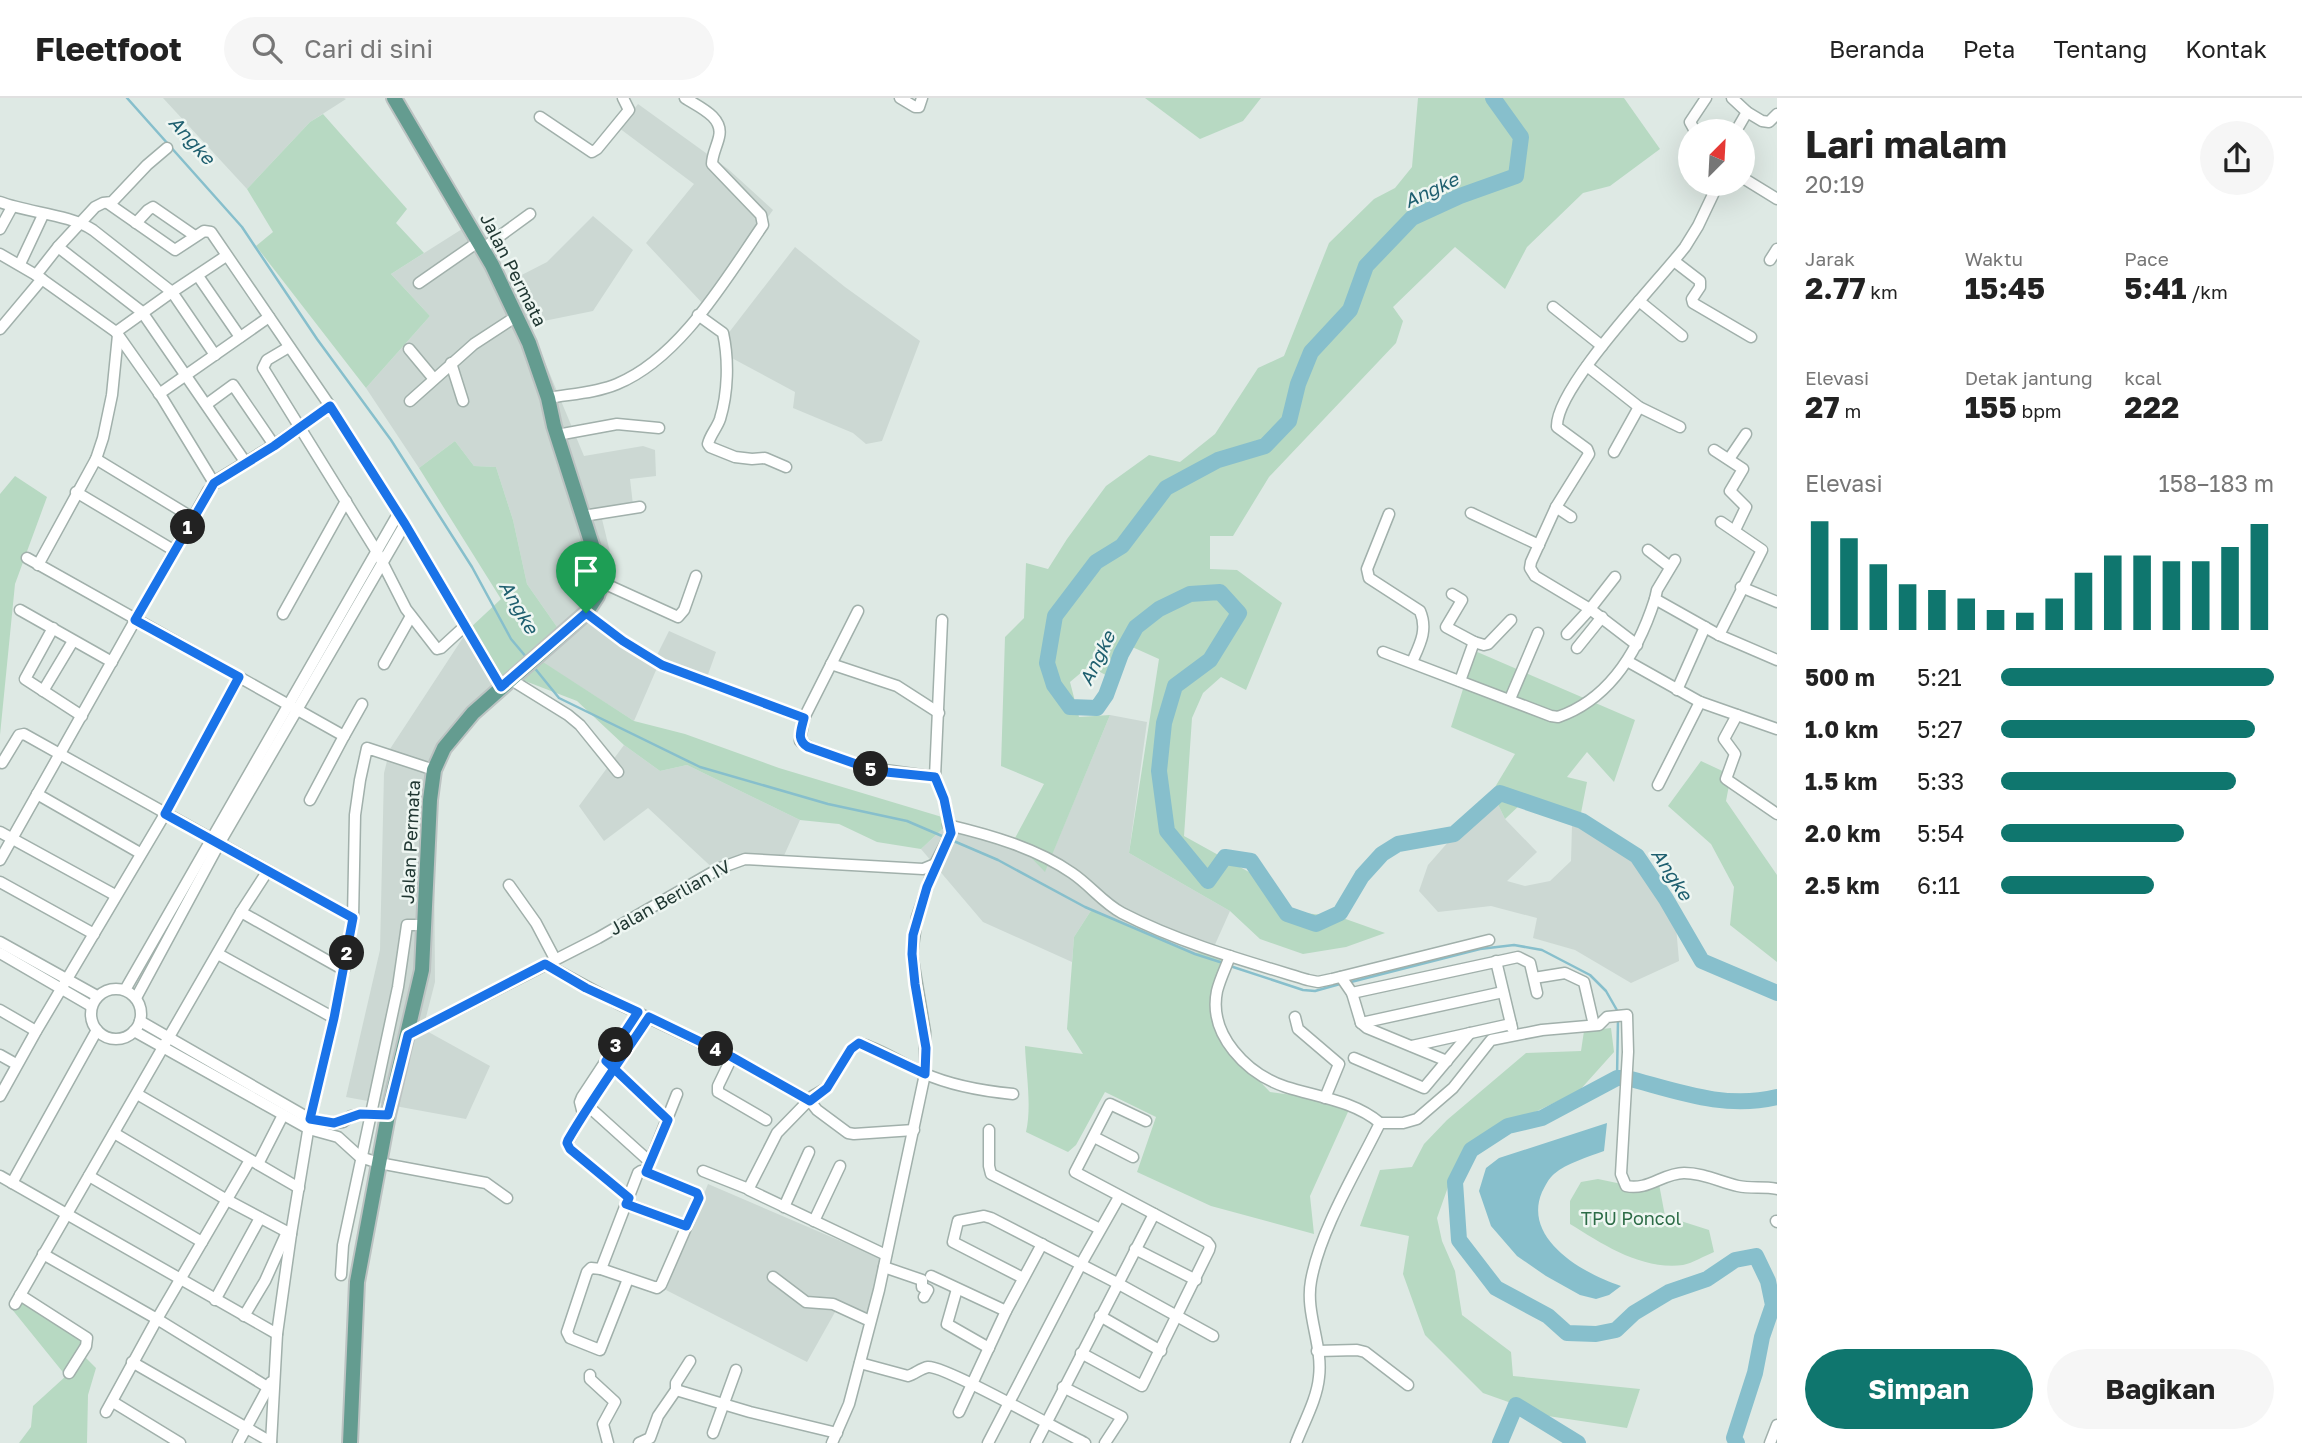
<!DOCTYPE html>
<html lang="id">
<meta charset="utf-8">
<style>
:root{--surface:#fff;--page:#f6f6f6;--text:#222;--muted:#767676;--line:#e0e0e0;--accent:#0f766e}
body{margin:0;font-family:"Golos Text",sans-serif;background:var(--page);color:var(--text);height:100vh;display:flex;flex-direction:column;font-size:26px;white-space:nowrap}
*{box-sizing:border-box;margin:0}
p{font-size:23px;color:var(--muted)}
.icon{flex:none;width:38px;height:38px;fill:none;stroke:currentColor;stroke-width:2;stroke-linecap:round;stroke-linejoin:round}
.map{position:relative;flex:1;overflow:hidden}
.side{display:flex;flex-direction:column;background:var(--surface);width:525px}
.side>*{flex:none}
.needle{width:46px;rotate:24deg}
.buttons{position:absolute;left:1678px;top:21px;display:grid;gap:14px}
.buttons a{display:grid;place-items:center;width:77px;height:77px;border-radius:50%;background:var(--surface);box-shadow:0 7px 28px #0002;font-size:35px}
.pin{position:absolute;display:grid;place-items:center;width:60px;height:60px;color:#fff;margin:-72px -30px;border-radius:50% 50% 50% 0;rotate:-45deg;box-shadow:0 0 7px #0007}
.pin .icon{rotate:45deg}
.km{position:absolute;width:35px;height:35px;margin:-18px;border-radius:50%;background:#222;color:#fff;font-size:19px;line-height:35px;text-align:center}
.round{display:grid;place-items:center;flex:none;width:74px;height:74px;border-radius:37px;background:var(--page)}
.head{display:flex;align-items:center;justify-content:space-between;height:119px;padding:0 28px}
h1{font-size:38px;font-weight:700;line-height:52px}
.figures{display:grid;grid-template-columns:repeat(3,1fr);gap:10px;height:119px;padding:7px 28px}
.figures div{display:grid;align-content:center}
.figures b{font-size:30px;font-weight:700}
.figures small{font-size:19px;font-weight:400}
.figures p{font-size:19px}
.chart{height:196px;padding:14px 28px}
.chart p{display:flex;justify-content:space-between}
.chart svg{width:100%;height:126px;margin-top:7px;stroke:var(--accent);stroke-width:6}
.action{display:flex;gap:14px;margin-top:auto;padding:14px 28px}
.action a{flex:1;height:80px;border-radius:42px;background:var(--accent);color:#fff;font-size:28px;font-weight:700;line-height:80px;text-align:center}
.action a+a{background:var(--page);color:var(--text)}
ul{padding:0 28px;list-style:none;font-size:23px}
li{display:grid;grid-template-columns:112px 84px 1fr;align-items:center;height:52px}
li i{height:18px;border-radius:9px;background:var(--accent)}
header{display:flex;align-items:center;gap:42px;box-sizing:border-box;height:98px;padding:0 35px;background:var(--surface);border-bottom:2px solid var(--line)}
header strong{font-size:33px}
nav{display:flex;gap:38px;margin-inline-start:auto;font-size:24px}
.search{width:490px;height:63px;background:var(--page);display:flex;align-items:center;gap:18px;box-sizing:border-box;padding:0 24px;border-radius:38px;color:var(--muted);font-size:26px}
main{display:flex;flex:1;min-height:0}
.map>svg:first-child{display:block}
.built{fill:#ccd8d3}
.green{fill:#b7d9c2}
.water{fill:#87bfcc}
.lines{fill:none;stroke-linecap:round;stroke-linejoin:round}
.stream{stroke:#87bfcc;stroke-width:2.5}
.river{stroke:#87bfcc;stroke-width:16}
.minor-casing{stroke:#a1b0ab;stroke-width:13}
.primary-casing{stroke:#bcc3c2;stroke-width:18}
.minor{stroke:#fff;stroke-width:10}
.primary{stroke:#649c90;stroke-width:14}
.route-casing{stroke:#fff;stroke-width:14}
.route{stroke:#1a73e8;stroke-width:9}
.labels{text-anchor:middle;stroke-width:5;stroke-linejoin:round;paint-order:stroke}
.street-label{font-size:18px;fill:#203732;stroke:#eef6f2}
.park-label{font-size:18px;fill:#2d6c47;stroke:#eef6f2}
.water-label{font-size:19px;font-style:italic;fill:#1e5f6f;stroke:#eef6f2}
</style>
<header>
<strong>Fleetfoot</strong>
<div class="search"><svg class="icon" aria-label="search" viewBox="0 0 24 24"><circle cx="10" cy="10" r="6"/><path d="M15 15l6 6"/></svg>Cari di sini</div>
<nav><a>Beranda</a><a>Peta</a><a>Tentang</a><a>Kontak</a></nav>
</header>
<main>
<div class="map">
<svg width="1777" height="1345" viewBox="0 0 1777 1345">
<rect width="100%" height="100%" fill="#dee9e4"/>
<g class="built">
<path d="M163,0h181l2,1 -36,23 -63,67z"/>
<path d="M638,6l90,65 45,41 -69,95 -58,-62 48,-59 -75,-56z"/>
<path d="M593,118l40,34 -40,61 -64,13 55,132 59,-10 12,4 1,26 -26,3 3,26 -33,6 10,41 1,38 -19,24 64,43 13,-26 47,21 -10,28 -46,-19 -26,60 -92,-59 22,-25 -37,-53 -14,-64 -17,-53 -22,-1 -19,-25 -36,27 -53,-80 64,-72 -39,-42 79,-50 32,61 45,-23z"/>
<path d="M795,149l50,40 75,54 -38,100 -16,3 -13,-11 -60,-25 2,-16 -67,-36 -1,-21z"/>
<path d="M468,532l37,63 -51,48 -13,36 -7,66 1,139 -12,47 67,37 -24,53 -120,-22 34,-147 4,-177 6,-24z"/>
<path d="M1110,617l37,7 -18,131 101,58 -17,38 -18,4 -103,-44 -18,28 -2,25 -89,-40 -62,-73 31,-29 62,20 31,31z"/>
<path d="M624,647l36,26 27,-6 113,55 -18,40 -40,1 -24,12 -70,-65 -44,33 -25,-35z"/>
<path d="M1492,694l13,27 32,33 -30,29 18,5 25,-5 21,-20 1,-36 58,25 29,27 16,38 4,46 -48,22 -56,-33 -42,-12 4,-20 -46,-12 -53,6 -19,-21 9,-26z"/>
<path d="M708,1086l177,76 -15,57 -31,-12 -32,57 -141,-72z"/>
</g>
<g class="green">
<path d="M1145,0h116l-18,23 -43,18z"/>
<path d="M1418,0h206l36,51 -50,37 -27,7 -56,54 -22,42 -50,-42 -62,60 10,14 -7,22 -127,134 -36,59h-23v33l27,1 45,33 -36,87 -25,-13 -18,16 -11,25 -8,118 94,52 9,23 53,6 45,16 -39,14 -43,7 -43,-15 -30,-28 -101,-58 30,-194 -29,-13 -17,33 -24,-13 -19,16 9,35 31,-2 -65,157 -31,-32 30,-56 -43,-18 4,-129 19,-19 2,-55 22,6 19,-30 39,-53 43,-31 31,7 35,-28 43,-66 26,-12 45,-113 45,-44 21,-11 17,-21z"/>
<path d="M323,16l84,95 -11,14 28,30 -33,21 39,42 -64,72 -110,-142 17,-14 -26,-43 63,-67z"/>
<path d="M455,343l19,25 22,1 17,53 14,64 37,53 -21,25 91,59 51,13 94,34 173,52 -31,29 -44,-7 -38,-18 -39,-4 -113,-55 -27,6 -36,-26 -47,-44 -52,-20 -20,12 -37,-63 33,-31 -82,-131z"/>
<path d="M15,378l32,21 -32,87 -15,151v-241z"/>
<path d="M1475,553l160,69 -21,62 -27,-30 -20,25 20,5 -6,31 -59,-10 -17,16 -13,-27 23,-38 -64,-27z"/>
<path d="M1701,663l30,14 -5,26 51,74v87l-47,-37 4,-38 -23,-43 -43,-38z"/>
<path d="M1092,811l103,44 18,-4 16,5 -15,66 12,26 44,46 82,11 -42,93 4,38 -103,-28 -74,-34 19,-55 -51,-25 -29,53 -8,7 -42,-20c6,-27 0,-58 -1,-86l58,8 -16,-25 7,-92z"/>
<path d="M1611,930l3,24 -35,39 -92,44 -33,35 -17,48 5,23 13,30 7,44 49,37 2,24 127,13 -13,39 -79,-12 -65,-23 -58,-58 -22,-61 6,-38 -49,-10 20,-56 32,-3 12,-23 23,-24 79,-67 55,-2 3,-20z"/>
<path d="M1598,1081l38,8 23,-3 6,32 44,14 5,22c-10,4 -21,11 -31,13 -42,5 -79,-20 -113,-41v-23l11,-19z"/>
<path d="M30,1200l58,39 -7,16 15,15 -8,27 -1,48h-68l12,-16 2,-21 33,-30 -55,-68z"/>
</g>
<path class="water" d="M1607,1025l-3,28c-16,6 -37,12 -50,23 -5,4 -9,12 -12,18 -20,47 42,82 79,94l-12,9 -13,4 -16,-4 -34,-19 -29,-20 -26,-30 -12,-35 7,-23 13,-10z"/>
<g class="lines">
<g class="stream">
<path d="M127,0l115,129 75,112 74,101 81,127 39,72 16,19"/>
<path d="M533,568l26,32 141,69 128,37 79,17 91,39 87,47 110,47 28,9"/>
<path d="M1230,868l73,24 12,1 25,-7"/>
<path d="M1347,885l133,-34 34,-4 28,5 48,25 16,16 12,21"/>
<path d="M1617,980l1,-59"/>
</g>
<g class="river">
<path d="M1493,0l28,39 -5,39 -56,20 -48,22 -46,48 -16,44 -39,42 -13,32 -9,37 -24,25 -47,14 -52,28 -44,58 -26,16 -41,54 -8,47 7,22 16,22 27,1 9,-13 15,-41 15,-27 23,-18 31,-15 30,-2 19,21 -29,47 -35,26 -11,37 -5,48 8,60 41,50 17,-24 26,4 36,53 29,10 24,-11 22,-37 20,-22 16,-10 56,-10 46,-41 82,28 55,35 29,43 36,62 75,32"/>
<path d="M1500,1345l16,-38 62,38"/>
<path d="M1737,1345l-3,-5 21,-65 7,-36 11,-32 -5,-24 -12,-25 -21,4 -28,19 -38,13 -35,21 -18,17 -20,4 -29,-1 -19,-17 -52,-28 -37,-48 -4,-58 16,-32 37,-24 34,-8 75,-40h10c50,13 98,32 150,19"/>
</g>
<defs>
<g id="minor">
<path d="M900,0l15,9h4l3,-9"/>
<path d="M1732,0l15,14 15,9 7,1 8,-8"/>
<path d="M540,19l52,35 5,-3 32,-39 -6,-12"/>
<path d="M1695,33l-5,-9 16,-24"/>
<path d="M1736,33l11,-19"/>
<path d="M1743,80l34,21"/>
<path d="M0,104c29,11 69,12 93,28l79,62 43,63"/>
<path d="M109,106l66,46 29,-19 7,1 119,174 75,118 96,162"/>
<path d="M136,125l12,-13 5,-3 42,29"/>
<path d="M0,131l12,-22"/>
<path d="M58,149l84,65 104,151"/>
<path d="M482,151l48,-35"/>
<path d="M0,156l36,21 80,57 45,64 53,87"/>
<path d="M1770,162l7,-11"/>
<path d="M1674,163l26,20v6l-8,12 1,4 58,34"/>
<path d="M20,166l23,-49"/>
<path d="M36,177l22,-28 37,-40 8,-4 9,-1 35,-37 20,-17"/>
<path d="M198,178l42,61"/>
<path d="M419,185l59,-41"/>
<path d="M1639,203l43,35"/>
<path d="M1553,209l49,39"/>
<path d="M698,217l25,18c6,27 5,60 -3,86 -3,9 -10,16 -12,25l2,3 25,10 17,2 13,-1 21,9"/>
<path d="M0,231l42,-50"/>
<path d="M116,234l56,-40 54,-36"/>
<path d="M289,249l-22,13 -4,8 114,184 29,57 31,40 4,-1 24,-22"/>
<path d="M409,251l25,30"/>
<path d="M451,265l12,38"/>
<path d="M1587,268l52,41 41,20"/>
<path d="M159,296l110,-77"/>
<path d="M548,300c22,-4 48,-5 69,-14 63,-26 108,-104 146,-159l-2,-10 -49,-51c0,-9 5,-18 7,-27 5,-20 -20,-30 -34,-39"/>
<path d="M410,303l64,-57 43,-28"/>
<path d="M207,306l26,-19 41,60"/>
<path d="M557,337l60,-11 42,4"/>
<path d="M1714,352l29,19 -13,22 16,16 -11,23"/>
<path d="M1614,354l25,-45"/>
<path d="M96,361l97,59"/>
<path d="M1729,361l17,-25"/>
<path d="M76,394l99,59"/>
<path d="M1556,409l15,10"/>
<path d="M1471,415l68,32"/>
<path d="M1389,416l-22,55 2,9 51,33c8,19 0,33 -8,51"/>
<path d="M583,418l57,-9"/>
<path d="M1648,452l22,17"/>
<path d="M27,460l317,178 -34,64"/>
<path d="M38,467l58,-106 7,-21 9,-43 6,-60"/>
<path d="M601,484l77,35 6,-7 12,-34"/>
<path d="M1741,489l36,15"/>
<path d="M1452,496l10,6 -16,27 28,15 -14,39"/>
<path d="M1655,501l2,-9 18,-30"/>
<path d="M20,512l92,52"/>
<path d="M858,513l-54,107 -4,23 9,6 55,20 71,10"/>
<path d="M586,515l37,28 39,24 142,53"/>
<path d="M283,516l63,-113"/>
<path d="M53,530l-28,51 57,37"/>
<path d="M1567,536l23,-25 25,-32"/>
<path d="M1719,537l43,-85 -41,-28"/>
<path d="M1474,544l10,3 4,-1 23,-24"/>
<path d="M1637,547l-47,-36 -55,-33 -5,-8 1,-6 25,-55 33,-53 -2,-5 -30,-22c-2,-39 101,-145 128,-180l13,-21 20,-42"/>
<path d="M1577,550l25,-31"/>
<path d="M1383,554l168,64 7,1c52,-18 81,-68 97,-118l64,36 58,25"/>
<path d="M1627,563l73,41 77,27"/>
<path d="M384,566l27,-48"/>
<path d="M831,566l66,22 42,27"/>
<path d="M510,581l58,36 12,10 38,47"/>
<path d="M1677,592l28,-63"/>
<path d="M43,593l30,-50"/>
<path d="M1510,601l28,-66"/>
<path d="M1737,617l-13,24 11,15 -9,25 51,35"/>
<path d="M344,638l18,-32"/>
<path d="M2,665l17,-28 5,-1 329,184"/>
<path d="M1658,687l42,-83"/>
<path d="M37,696l103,59"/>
<path d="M948,727c42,10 88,23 124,48 18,12 31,30 50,40 58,30 123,48 186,67l10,2 14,-3 157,-39"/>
<path d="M0,734l115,63"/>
<path d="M0,762l208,-369 12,-13 54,-33 56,-39"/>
<path d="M0,784l94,52"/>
<path d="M509,787l27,38 19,36"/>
<path d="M241,814l103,58"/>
<path d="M0,844l97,54"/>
<path d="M0,855l91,53"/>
<path d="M218,856l116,64"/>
<path d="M1230,858c-4,11 -10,23 -13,35 -9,44 30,83 69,96 32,10 68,14 94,36"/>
<path d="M1496,863l16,67"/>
<path d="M545,866l74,40 113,53 78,44 7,9 31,23 6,1 60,-4"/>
<path d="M1341,879l11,16 9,30 6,5 80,33"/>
<path d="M1534,880l31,-5 19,9 9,39"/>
<circle cx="116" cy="916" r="25"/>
<path d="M125,892l273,-476"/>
<path d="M1352,895l166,-36 12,6 7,30"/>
<path d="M136,900l83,-154 186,-320"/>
<path d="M0,912l36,21"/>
<path d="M1295,919l3,12 41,35 -14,34"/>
<path d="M140,923l170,98 24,4 9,-1 8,-6 10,-2 27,1"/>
<path d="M1361,925l142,-31"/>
<path d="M134,933l175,98 29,8 22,20 19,6 107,20 21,15"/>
<path d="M408,937l190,-97 122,-70 25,-9 178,10 12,-5 16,-31 -7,-34 -9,-22 7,-157"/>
<path d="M1412,948l99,-22"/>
<path d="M0,957l16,9"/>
<path d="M732,959l-14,29v6l48,28"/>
<path d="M1354,960l70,30 46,-55"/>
<path d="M611,968l57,54"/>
<path d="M137,996l162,94"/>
<path d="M0,998l35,-63 130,-219 74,-137"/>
<path d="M588,1008l62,56"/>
<path d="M583,1016l-3,-12 2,-5 56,-85"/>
<path d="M989,1032v36l2,8 109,55"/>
<path d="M114,1035l113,67 64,34"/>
<path d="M1094,1039l39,20"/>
<path d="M258,1066l25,-49"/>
<path d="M703,1073l43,17 4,-2 27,-53 36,-37 14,-8 24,-39 8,-6c22,6 43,21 64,30 29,13 59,18 90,21"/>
<path d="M646,1074l47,19 6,7 -38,87 -4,3 -56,-19 37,-96 3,-2 5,1 31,-78"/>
<path d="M0,1078l277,158"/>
<path d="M89,1078l113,66"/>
<path d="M12,1085l85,-153"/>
<path d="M749,1092l137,65"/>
<path d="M629,1100l-59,-49 -3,-6 16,-29 66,-97"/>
<path d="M627,1106l59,22"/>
<path d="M784,1109l25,-55"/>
<path d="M814,1123l26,-55"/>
<path d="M1776,1123l1,1"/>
<path d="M1135,1151l61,31"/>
<path d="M43,1156l114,65 112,69"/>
<path d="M884,1169l38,13v7l6,3 -4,7"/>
<path d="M601,1171l-10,-1 -4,4 -20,60 3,6 30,12 28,-71"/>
<path d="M341,1177l2,-30 55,-258 9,-62h18"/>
<path d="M931,1178l75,35"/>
<path d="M773,1179l33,25 27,2 37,17"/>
<path d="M1023,1180l-70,-36 5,-21 26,-5 7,2 126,65 96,53"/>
<path d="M957,1191l-10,35 42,24"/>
<path d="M20,1197l67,43 -1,8 -17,27"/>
<path d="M215,1202l45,-82"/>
<path d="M15,1206l226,-392 26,-40"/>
<path d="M244,1218l21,-35 22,-49"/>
<path d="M1100,1218l61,35"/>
<path d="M1317,1253l40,-1 8,2 43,33"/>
<path d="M1081,1255l61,33 67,-136 1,-4 -3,-4 -132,-70 35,-68 36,17"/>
<path d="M132,1264l139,80"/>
<path d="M860,1265l48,13c7,-2 13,-8 20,-9 16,-2 134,65 157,76"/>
<path d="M590,1277v4l25,23 -12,22 5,19"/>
<path d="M1063,1289l59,30 -17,26"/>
<path d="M676,1292l74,22 87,21"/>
<path d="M113,1304l67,41"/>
<path d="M106,1314l51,-93 93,-159"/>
<path d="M959,1314l47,-101 36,-67"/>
<path d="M713,1335l23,-63"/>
<path d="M238,1345l33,-61"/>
<path d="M271,1345l6,-109 14,-100 19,-115 24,-101 19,-100 2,-103 5,-35 7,-32 67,22"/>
<path d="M639,1345l11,-5 8,-22 18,-26v-7l14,-22"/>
<path d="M832,1345l17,-39 30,-114 46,-216v-42l-13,-78 5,-37 18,-53"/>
<path d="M988,1345l93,-179 38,-67"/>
<path d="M1036,1345l118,-229"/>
<path d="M1296,1345c8,-21 21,-44 23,-66 4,-32 -14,-64 -8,-96 9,-51 46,-111 69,-158h23l14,-4 36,-31 38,-48 51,-10 57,-5 8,-8 20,-2 1,37 -7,122 5,12c22,5 37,-13 58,-13 20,0 36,9 54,13 13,3 26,0 39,3"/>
<path d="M1770,1345l7,-18"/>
</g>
<path id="primary" d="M350,1345l7,-161 31,-167 34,-145 8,-170 4,-30 10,-22 29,-35 113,-100 11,-17 4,-14 -1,-12 -46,-144 -6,-28 -19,-55 -37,-78 -98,-167"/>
</defs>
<use href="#minor" class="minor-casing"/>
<use href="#primary" class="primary-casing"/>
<use href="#minor" class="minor"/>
<use href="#primary" class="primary"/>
</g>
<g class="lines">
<defs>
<path id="route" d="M586,515l-85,74 -96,-163 -75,-118 -56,40 -60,37 -79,137 104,57 -74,137 188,104 -19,100 -24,101 24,4 26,-9 28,1 20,-80 137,-71 41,24 52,24 -32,49 62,59 -22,52 51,21 2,5 -13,28 -60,-22 3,-6 -59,-49 -3,-6 1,-3c25,-43 54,-82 81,-123l83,40 78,44 17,-13 24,-39 8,-6 66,31 1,-26 -11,-64 -3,-30 1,-19 14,-48 24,-54 -7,-34 -9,-22 -59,-6 -68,-24c-12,-7 -7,-16 -4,-29l-142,-53 -39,-24 -37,-28"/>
</defs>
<use href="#route" class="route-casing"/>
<use href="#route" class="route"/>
</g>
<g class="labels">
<g class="street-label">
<text transform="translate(513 172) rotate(63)" y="6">Jalan Permata</text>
<text transform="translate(411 744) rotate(-87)" y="6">Jalan Permata</text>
<text transform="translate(670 800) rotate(-29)" y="6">Jalan Berlian IV</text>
</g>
<g class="park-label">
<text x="1631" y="1127">TPU Poncol</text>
</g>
<g class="water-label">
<text transform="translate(192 42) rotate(48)" y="7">Angke</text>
<text transform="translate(1431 92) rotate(-25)" y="7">Angke</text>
<text transform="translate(519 509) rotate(60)" y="7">Angke</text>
<text transform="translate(1097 560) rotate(-64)" y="7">Angke</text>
<text transform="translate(1672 776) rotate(57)" y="7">Angke</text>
</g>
</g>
</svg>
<div class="buttons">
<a><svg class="needle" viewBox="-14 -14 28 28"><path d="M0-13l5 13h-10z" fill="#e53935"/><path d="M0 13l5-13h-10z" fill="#767676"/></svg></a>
</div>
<div class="pin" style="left:586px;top:515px;background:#1e9e55"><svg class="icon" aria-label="arrive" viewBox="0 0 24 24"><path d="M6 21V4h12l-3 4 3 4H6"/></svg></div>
<b class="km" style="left:188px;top:429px">1</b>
<b class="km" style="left:347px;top:855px">2</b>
<b class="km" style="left:616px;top:947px">3</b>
<b class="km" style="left:716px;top:951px">4</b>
<b class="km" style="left:871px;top:671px">5</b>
</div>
<section class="side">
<div class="head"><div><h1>Lari malam</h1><p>20:19</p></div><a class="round"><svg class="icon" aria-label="share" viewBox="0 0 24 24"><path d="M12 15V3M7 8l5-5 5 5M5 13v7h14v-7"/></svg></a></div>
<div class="figures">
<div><p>Jarak</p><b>2.77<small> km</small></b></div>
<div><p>Waktu</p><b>15:45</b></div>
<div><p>Pace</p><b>5:41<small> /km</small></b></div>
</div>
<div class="figures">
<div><p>Elevasi</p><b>27<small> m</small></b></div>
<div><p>Detak jantung</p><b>155<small> bpm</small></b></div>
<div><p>kcal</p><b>222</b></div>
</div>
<div class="chart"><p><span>Elevasi</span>158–183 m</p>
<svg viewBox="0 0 160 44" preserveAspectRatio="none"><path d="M5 44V6M15 44V12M25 44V21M35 44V28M45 44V30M55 44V33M65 44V37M75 44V38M85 44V33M95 44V24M105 44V18M115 44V18M125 44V20M135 44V20M145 44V15M155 44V7"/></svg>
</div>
<ul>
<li><b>500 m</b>5:21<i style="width:100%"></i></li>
<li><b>1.0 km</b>5:27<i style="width:93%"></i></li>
<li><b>1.5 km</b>5:33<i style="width:86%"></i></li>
<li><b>2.0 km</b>5:54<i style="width:67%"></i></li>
<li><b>2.5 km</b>6:11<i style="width:56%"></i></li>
</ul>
<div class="action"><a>Simpan</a><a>Bagikan</a></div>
</section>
</main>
